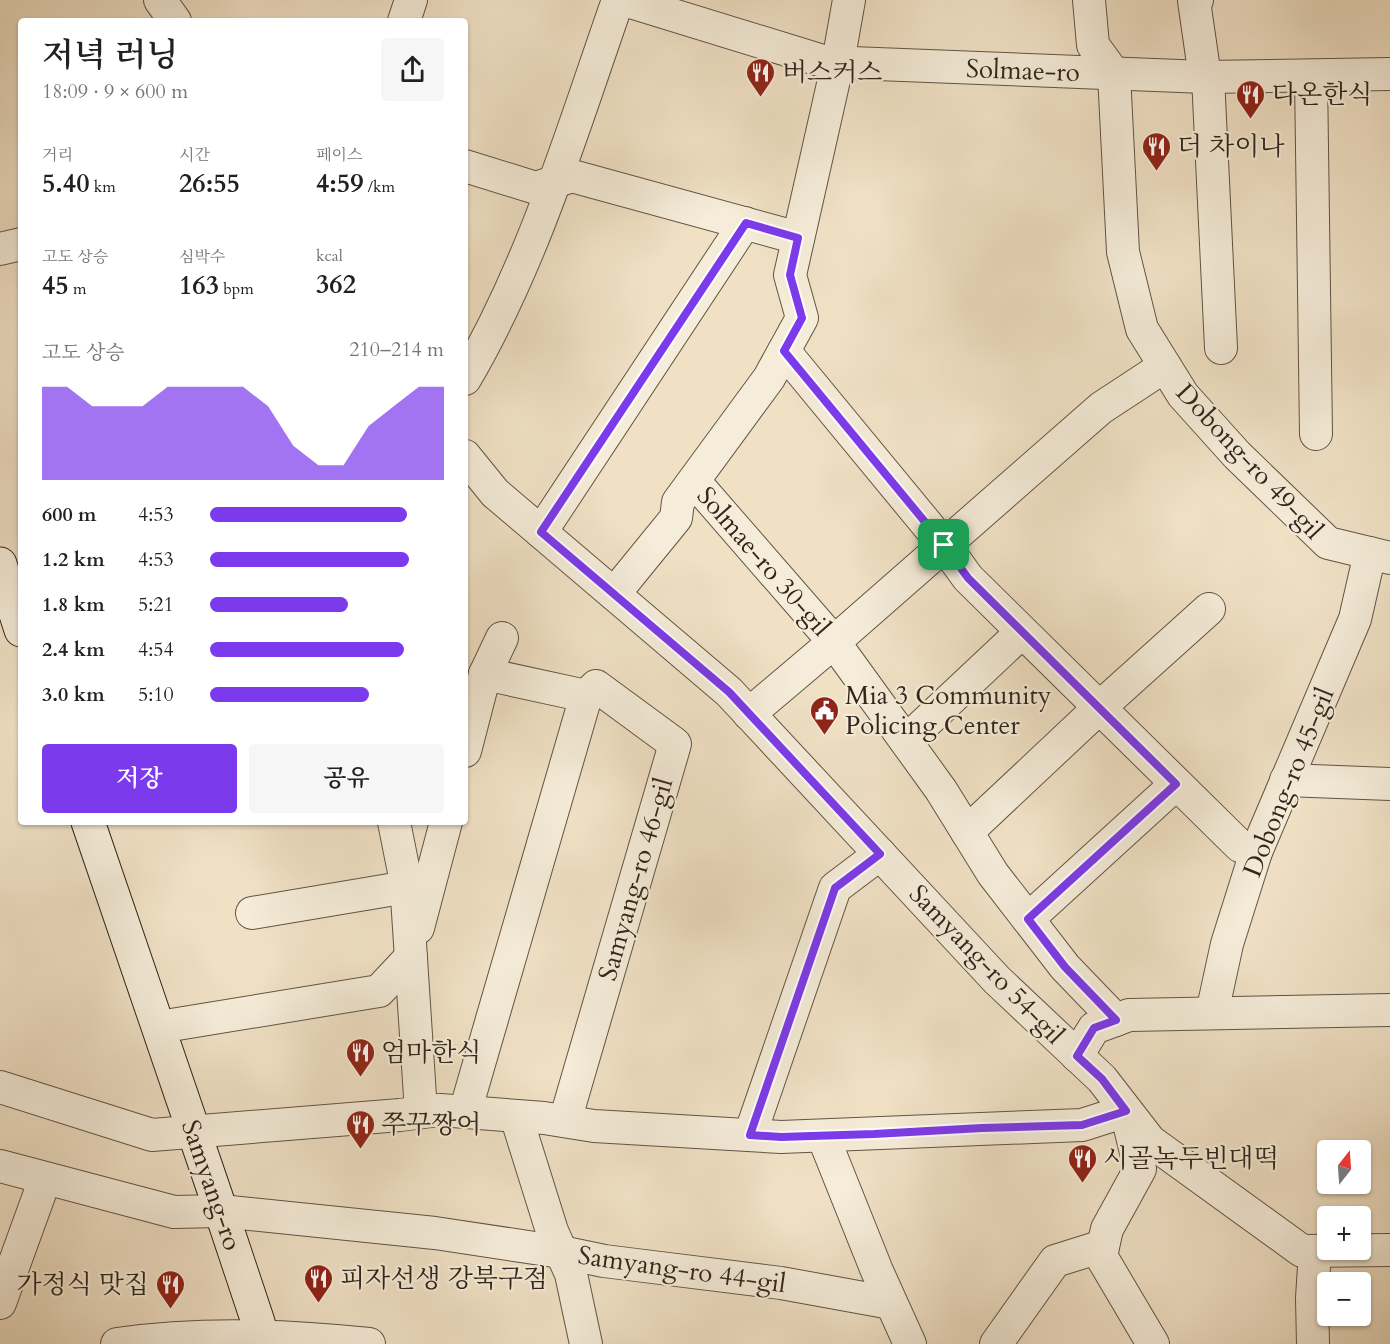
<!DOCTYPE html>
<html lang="ko">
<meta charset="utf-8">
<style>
:root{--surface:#fff;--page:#f6f6f6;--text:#202124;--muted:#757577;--accent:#7c3aed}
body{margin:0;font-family:Cardo,"Noto Serif KR",serif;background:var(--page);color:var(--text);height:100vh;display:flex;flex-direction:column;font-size:22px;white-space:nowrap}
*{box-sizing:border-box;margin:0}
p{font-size:20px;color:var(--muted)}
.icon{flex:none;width:33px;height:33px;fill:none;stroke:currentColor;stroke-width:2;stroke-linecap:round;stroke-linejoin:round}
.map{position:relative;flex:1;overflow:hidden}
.details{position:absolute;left:18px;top:18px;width:450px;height:807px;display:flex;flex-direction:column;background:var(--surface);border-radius:6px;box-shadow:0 2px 4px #0004}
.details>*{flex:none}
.needle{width:39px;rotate:17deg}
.tools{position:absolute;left:1317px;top:1140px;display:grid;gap:12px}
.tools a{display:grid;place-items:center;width:54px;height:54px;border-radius:6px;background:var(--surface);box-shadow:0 2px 4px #0004;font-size:30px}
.pin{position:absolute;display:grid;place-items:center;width:51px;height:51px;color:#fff;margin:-26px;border-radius:12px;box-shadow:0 3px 9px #0006}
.round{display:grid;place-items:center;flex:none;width:63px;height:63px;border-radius:6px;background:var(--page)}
.headline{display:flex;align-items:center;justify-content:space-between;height:102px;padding:0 24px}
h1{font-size:33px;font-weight:600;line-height:45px}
.stats{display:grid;grid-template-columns:repeat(3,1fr);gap:9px;height:102px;padding:6px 24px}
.stats div{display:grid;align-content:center}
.stats b{font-size:26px;font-weight:600}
.stats small{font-size:16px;font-weight:400}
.stats p{font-size:16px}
.chart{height:168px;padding:12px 24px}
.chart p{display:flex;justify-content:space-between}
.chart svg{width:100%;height:108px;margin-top:6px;fill:var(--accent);opacity:.7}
.cta{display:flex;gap:12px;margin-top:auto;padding:12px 24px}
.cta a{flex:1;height:69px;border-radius:6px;background:var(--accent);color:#fff;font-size:24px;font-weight:600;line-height:69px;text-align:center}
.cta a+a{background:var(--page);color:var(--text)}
ul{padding:0 24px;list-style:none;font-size:20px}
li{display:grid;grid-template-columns:96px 72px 1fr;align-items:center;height:45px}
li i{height:15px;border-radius:8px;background:var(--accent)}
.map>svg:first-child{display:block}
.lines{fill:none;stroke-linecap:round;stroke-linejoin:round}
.street-casing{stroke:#615445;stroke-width:34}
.secondary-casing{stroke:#31251a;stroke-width:35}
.street{stroke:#f5ecd9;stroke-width:32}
.secondary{stroke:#f5ecd9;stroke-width:33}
.route-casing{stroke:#fff;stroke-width:12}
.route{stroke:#7c3aed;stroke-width:8}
.labels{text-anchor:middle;stroke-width:4.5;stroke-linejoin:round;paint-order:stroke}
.street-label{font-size:26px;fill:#31251a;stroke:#f5ecd9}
.poi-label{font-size:26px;fill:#31251a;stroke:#f5ecd9;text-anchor:start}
</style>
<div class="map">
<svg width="1390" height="1344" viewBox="0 0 1390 1344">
<rect width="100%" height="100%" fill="#f0e1c5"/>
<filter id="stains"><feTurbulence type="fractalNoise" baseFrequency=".00333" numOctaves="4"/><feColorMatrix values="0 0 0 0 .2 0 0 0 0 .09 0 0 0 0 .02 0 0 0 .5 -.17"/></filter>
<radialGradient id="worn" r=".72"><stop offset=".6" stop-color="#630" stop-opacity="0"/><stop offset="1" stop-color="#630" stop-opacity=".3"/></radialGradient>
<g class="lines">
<defs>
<g id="street">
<path d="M160,0l15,21"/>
<path d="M624,0l202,62 379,15 185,-3"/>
<path d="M1089,0l4,45 21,29 9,178 19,77 41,66 54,60 91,88 62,15"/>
<path d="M1197,0l-3,1 11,76"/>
<path d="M404,21l7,-21"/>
<path d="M1311,76l5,358"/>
<path d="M1208,77l13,271"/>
<path d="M465,166l71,22 36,-12 226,62"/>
<path d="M0,249l21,-5"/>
<path d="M784,351l160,194 24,33 272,268 16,6"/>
<path d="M465,379c69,-118 108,-251 153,-379"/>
<path d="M465,456l30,37 234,199 268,288 105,99 48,62 152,110 88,-1"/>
<path d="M694,481l140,161 107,148 52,84 72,93 51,53"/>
<path d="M541,532l204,-309"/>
<path d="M614,594l62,-76 2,-16 91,-124 33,-60 -12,-43 48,-213 11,-62"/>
<path d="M485,674l101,22"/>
<path d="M749,714l85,-72 267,-234 64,-42"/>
<path d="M906,741l116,-109"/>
<path d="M465,751l20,-77 17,-36"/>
<path d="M1286,780l104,4"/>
<path d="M394,822l12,60 15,230"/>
<path d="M967,832l132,-124 110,-99"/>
<path d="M252,913l155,-26"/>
<path d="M1028,919l148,-135"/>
<path d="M418,928l28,-106"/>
<path d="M1212,1013l15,-69 29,-92 99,-233 15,-66"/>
<path d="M159,1027l220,-36 32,-34"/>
<path d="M1077,1056l17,-28 35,-13 261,-5"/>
<path d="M0,1087l152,48 248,-20 40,-5 104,8 50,8 187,11 301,-12 44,-14 14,58 -33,60 -6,27 52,88"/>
<path d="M465,1112l121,-416 10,-10 79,58 -110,377"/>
<path d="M516,1116l36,115 19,43 15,70"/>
<path d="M750,1135l85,-247 45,-34"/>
<path d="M823,1136l54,135 33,73"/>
<path d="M0,1166l174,46 47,-1 214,22 126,19 43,9 177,22 110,20"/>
<path d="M0,1303l45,-124"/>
<path d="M117,1344c83,-12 169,-9 252,0"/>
<path d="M996,1344l59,-83 48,-15"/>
<path d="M1313,1344l-1,-46 3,-47"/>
</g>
<g id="secondary">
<path d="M0,564l21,66"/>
<path d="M88,822l133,389 37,111 6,22"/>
</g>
</defs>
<use href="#street" class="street-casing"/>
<use href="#secondary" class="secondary-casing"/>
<use href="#street" class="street"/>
<use href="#secondary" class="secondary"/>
</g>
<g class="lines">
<defs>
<path id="route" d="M746,223l52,15 -8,37 12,43 -18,33 160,194 24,33 208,206 -148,135 37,48 51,53 -22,8 -17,28 25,23 24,32 -44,14 -100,3 -108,6 -93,3 -31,-2 85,-247 45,-34 -151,-162 -188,-160z"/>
</defs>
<use href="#route" class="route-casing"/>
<use href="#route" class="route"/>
</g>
<defs>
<symbol id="restaurant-pin" viewBox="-11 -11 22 30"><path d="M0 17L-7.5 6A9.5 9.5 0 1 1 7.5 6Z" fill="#8f2418" stroke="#f5ecd9"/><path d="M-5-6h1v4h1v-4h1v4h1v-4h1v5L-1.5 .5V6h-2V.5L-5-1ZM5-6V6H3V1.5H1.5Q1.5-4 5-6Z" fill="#fff"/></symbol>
<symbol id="civic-pin" viewBox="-11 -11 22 30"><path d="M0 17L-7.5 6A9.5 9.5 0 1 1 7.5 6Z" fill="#8f2418" stroke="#f5ecd9"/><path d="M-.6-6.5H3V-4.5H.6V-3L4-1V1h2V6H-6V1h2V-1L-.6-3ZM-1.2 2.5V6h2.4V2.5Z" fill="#fff"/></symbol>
</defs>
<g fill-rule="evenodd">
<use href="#restaurant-pin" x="744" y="56" width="33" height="45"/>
<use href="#restaurant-pin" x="1234" y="78" width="33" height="45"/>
<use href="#restaurant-pin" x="1140" y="130" width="33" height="45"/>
<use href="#civic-pin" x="808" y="694" width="33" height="45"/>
<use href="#restaurant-pin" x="344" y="1036" width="33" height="45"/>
<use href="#restaurant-pin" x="344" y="1108" width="33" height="45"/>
<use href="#restaurant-pin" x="1066" y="1142" width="33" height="45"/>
<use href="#restaurant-pin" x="302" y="1262" width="33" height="45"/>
<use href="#restaurant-pin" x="154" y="1268" width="33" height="45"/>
</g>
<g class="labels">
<g class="street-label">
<text transform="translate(1023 70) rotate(2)" y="9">Solmae-ro</text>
<text transform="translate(1250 461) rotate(47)" y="9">Dobong-ro 49-gil</text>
<text transform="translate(764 561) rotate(49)" y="9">Solmae-ro 30-gil</text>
<text transform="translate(1288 782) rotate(-68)" y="9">Dobong-ro 45-gil</text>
<text transform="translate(635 879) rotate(-74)" y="9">Samyang-ro 46-gil</text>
<text transform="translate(987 964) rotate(46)" y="9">Samyang-ro 54-gil</text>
<text transform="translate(212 1185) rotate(71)" y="9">Samyang-ro</text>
<text transform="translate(682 1269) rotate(8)" y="9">Samyang-ro 44-gil</text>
</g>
<g class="poi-label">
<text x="782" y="81">버스커스</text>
<text x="1272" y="103">다온한식</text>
<text x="1177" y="155">더 차이나</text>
<text x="845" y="704">Mia 3 Community<tspan x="845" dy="30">Policing Center</tspan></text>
<text x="381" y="1061">엄마한식</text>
<text x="381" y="1133">쭈꾸짱어</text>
<text x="1103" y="1167">시골녹두빈대떡</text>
<text x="340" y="1287">피자선생 강북구점</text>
<text x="149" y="1293" text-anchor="end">가정식 맛집</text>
</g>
</g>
<rect width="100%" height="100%" filter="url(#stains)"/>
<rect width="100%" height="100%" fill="url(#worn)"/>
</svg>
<div class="tools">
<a><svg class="needle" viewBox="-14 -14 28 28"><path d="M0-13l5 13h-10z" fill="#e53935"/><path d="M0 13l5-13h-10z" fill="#757577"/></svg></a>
<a>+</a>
<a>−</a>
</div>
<div class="pin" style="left:944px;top:545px;background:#1e9e55"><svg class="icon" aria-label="arrive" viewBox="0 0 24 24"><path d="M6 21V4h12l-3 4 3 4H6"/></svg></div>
<section class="details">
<div class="headline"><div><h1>저녁 러닝</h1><p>18:09 · 9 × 600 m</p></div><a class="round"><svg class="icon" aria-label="share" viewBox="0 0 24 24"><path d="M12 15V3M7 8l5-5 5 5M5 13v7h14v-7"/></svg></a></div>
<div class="stats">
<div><p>거리</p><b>5.40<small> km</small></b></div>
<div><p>시간</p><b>26:55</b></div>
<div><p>페이스</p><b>4:59<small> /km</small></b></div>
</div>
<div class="stats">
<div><p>고도 상승</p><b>45<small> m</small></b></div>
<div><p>심박수</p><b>163<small> bpm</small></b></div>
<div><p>kcal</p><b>362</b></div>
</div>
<div class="chart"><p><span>고도 상승</span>210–214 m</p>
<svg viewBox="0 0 160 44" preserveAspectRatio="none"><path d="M0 44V6L10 6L20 14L30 14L40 14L50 6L60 6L70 6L80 6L90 14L100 30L110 38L120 38L130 22L140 14L150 6L160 6V44z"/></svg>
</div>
<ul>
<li><b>600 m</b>4:53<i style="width:84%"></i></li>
<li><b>1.2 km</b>4:53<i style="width:85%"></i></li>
<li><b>1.8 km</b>5:21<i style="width:59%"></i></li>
<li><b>2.4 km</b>4:54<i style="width:83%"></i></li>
<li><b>3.0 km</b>5:10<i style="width:68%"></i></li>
</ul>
<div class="cta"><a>저장</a><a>공유</a></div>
</section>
</div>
